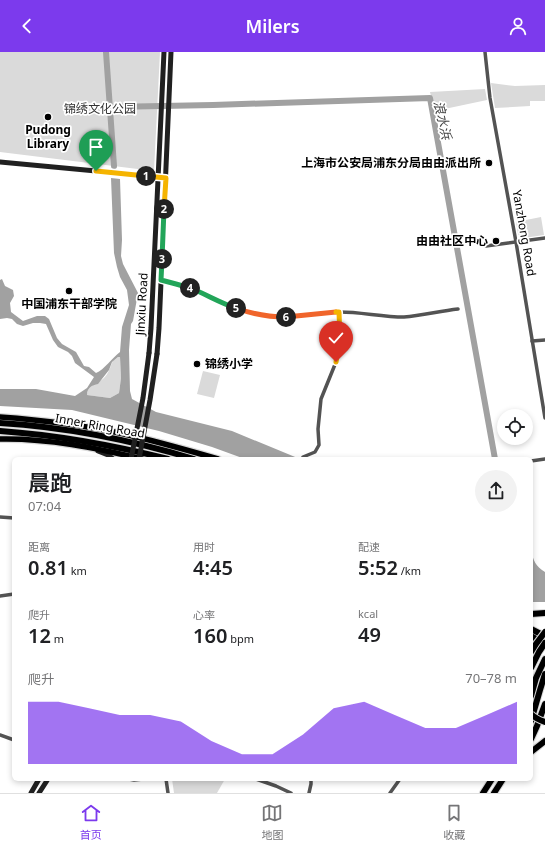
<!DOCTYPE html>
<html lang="zh">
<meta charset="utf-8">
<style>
:root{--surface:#fff;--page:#f2f2f2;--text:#202124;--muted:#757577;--line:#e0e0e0;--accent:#7c3aed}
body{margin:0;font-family:"Noto Sans","Noto Sans SC",sans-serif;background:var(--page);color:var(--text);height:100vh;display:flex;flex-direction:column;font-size:15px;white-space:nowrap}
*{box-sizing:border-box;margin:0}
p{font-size:13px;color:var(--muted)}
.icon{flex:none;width:22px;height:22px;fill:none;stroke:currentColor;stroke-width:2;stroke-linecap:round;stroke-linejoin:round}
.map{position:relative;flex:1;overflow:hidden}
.sheet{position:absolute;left:12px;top:405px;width:521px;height:324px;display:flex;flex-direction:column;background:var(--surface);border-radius:6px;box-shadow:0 2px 6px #0003}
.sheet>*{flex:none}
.tools{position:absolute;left:497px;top:357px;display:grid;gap:8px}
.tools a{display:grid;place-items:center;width:36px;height:36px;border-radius:50%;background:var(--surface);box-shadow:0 2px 6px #0003;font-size:20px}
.pin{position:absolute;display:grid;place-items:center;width:34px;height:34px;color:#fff;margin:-41px -17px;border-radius:50% 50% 50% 0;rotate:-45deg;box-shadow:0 0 4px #0007}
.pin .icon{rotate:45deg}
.km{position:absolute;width:20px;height:20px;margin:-10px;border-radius:50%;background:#222;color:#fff;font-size:11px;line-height:20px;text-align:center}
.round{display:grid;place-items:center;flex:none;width:42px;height:42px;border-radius:21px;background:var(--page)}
.head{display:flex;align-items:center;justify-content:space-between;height:68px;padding:0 16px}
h1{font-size:22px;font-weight:600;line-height:30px}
.metrics{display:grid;grid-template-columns:repeat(3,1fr);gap:6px;height:68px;padding:4px 16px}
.metrics div{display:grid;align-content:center}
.metrics b{font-size:20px;font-weight:600}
.metrics small{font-size:11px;font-weight:400}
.metrics p{font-size:11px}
.chart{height:112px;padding:8px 16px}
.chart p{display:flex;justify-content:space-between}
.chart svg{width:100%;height:72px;margin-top:4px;fill:var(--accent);opacity:.7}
header{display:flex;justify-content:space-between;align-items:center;height:52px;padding:0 16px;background:var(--accent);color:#fff;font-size:18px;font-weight:600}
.tab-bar{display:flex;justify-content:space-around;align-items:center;height:56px;border-top:1px solid var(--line);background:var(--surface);font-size:11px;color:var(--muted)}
.tab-bar a{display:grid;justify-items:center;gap:2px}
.tab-bar .on{color:var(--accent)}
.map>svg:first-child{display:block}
.green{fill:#dadada}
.water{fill:#a1a1a1;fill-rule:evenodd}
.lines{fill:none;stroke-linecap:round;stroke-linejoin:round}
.river{stroke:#a1a1a1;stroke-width:6}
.primary-casing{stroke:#dbdbdb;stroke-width:8}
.highway-casing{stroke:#dbdbdb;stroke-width:8}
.street{stroke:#535353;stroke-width:3.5}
.secondary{stroke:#202020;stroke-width:5}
.primary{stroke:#000;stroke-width:5.5}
.highway{stroke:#000;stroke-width:6}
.highway-bridge-casing{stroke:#dbdbdb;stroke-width:8;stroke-linecap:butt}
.secondary-bridge{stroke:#202020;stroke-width:5}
.highway-bridge{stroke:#000;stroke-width:6}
.split-1-casing{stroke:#fff;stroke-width:8}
.split-2-casing{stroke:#fff;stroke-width:8}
.split-3-casing{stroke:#fff;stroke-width:8}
.split-4-casing{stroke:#fff;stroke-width:8}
.split-5-casing{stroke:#fff;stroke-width:8}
.split-6-casing{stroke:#fff;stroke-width:8}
.split-7-casing{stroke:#fff;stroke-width:8}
.split-8-casing{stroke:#fff;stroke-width:8}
.split-1{stroke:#f5b400;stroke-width:5}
.split-2{stroke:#f5b400;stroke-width:5}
.split-3{stroke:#22a559;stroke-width:5}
.split-4{stroke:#22a559;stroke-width:5}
.split-5{stroke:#22a559;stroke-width:5}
.split-6{stroke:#f0652b;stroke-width:5}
.split-7{stroke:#f0652b;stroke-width:5}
.split-8{stroke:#f5b400;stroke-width:5}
.poi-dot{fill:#000;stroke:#fff;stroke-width:1.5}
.labels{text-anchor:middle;stroke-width:3.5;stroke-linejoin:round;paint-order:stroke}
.park-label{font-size:12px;fill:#313131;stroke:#fff}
.poi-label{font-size:12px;font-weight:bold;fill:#000;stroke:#fff}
.street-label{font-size:12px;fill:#000;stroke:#fff}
.water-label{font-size:13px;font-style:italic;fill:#424242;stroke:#fff}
</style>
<header><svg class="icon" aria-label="back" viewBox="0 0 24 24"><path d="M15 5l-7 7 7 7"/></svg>Milers<svg class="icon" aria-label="person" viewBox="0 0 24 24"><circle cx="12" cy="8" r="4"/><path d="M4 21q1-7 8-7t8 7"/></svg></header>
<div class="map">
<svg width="545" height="741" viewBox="0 0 545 741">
<rect width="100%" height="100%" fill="#fff"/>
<g class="green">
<path d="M0,0h160l-6,119 -154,-19z"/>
<path d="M491,31l24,3 30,-1v16h-15v5l-35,2z"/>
<path d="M485,37l2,11 -52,11 -5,-19z"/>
<path d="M541,165l3,18 -20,3 -4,-1 -2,-3 -2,-12z"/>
<path d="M118,305h2l1,21 -2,15 -9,5 -23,-3c0,-10 11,-11 17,-17 2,-2 4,-5 5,-8 2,-3 2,-6 4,-9 1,-1 3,-2 5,-4z"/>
<path d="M203,319l17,4 -6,23 -17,-4z"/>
<path d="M172,727h53l-8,14h-43z"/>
</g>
<g class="water">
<path d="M111,126l9,1 2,61 -1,16 2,8 15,29 -5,28 -2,3 -2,26 1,41 2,8 24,13 76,19 68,28h-55l-33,-12 -53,-16 -87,-21 -72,-4v-17h36l39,7 12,-8 7,-11 -19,-14 -3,-7 -4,-4 -10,-5 -5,-7 -7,-16 -6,-1h-7l-10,3 -6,-2 -5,-5 -5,-1 -7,1v-39l2,-1 3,7 8,4 1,6 -4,7 1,9 12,9 14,-5h8l4,3 8,19 5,6 14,8 8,14 5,1 7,6c8,-3 17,-16 24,-21l2,-25 7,-22 -2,-15 -7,-13 -3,-10 -3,-14zM118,305h2l1,21 -2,15 -9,5 -23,-3c0,-7 5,-10 11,-11l11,-14 3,-8z"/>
<path d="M531,499c3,10 4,15 14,21v30h-14z"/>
</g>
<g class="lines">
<g class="river">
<path d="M106,0l8,114"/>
<path d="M110,55l103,-2 217,-7 65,361"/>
</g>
<defs>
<g id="primary">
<path d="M0,365c42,3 83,8 124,17 32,7 63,16 94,25"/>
<path d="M0,387c48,-1 96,9 142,20"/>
</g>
<g id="highway">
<path d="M0,371c66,4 131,17 194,36"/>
<path d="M0,379c57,4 112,14 168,28"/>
<path d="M531,562l14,-1"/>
<path d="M531,577l14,7"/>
<path d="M531,584l14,8"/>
<path d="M531,644l5,-18 9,-19"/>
<path d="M531,669l9,-31 5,-16"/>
<path d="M531,687l6,-13 8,-22"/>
<path d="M531,700l14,-11"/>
<path d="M483,741l9,-14"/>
<path d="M494,741l9,-14"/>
</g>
</defs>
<use href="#primary" class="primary-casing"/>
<use href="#highway" class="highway-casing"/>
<g class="street">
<path d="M485,0l5,46 26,144 29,176"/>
<path d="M486,194l59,-8"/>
<path d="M161,228c15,3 30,8 43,14 15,6 27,14 42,18 14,4 31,6 45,5 17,-1 33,-5 49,-5 21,0 42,5 64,5 18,-1 35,-6 54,-8"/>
<path d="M532,289l13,-1"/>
<path d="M302,407l1,-2 12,-5 4,-7 -1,-16 3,-30 15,-37 4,-23 -1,-27"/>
<path d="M531,409l14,-2"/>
<path d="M0,465l14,1"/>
<path d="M0,544l14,-2"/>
<path d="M0,683l14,5"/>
<path d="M129,727l5,1 9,-1"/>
<path d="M166,727l2,14"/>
<path d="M256,727l20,7 15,7"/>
<path d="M309,741l2,-9v-5"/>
<path d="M390,741l10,-14"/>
</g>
<g class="secondary">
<path d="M0,110l160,15"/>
<path d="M149,301l2,-25 13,-276"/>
<path d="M157,302l2,-26 12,-276"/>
<path d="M98,399l10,4 5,4"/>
<path d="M31,741l8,-14"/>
<path d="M39,741l9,-14"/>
</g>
<use href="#primary" class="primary"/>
<use href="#highway" class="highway"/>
<defs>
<g id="highway-bridge">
<path d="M531,600l5,-8 9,-12"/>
<path d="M531,616l8,-16 6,-9"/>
<path d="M531,662c4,4 8,6 14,8"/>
</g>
</defs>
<use href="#highway-bridge" class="highway-bridge-casing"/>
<g class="secondary-bridge">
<path d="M131,407l12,-61 6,-45"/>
<path d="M139,407l11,-59 7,-46"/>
</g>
<use href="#highway-bridge" class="highway-bridge"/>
</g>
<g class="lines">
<defs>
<path id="split-1" d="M96,119l50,5"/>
<path id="split-2" d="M146,124l20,2 -2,31"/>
<path id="split-3" d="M162,207l2,-50"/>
<path id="split-4" d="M162,207l-1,21 15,4 14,4"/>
<path id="split-5" d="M190,236c16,6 30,15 46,20"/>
<path id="split-6" d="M236,256c16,6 32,9 50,9"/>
<path id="split-7" d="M286,265l50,-5"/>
<path id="split-8" d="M336,260h3l1,27 -4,23"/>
</defs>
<use href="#split-1" class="split-1-casing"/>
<use href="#split-2" class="split-2-casing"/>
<use href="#split-3" class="split-3-casing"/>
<use href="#split-4" class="split-4-casing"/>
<use href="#split-5" class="split-5-casing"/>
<use href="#split-6" class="split-6-casing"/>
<use href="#split-7" class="split-7-casing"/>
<use href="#split-8" class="split-8-casing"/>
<use href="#split-1" class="split-1"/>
<use href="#split-2" class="split-2"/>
<use href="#split-3" class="split-3"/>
<use href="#split-4" class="split-4"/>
<use href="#split-5" class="split-5"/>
<use href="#split-6" class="split-6"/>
<use href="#split-7" class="split-7"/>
<use href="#split-8" class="split-8"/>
</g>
<g class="poi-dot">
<circle cx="48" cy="65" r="4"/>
<circle cx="489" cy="111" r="4"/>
<circle cx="496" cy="189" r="4"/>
<circle cx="69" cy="239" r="4"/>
<circle cx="197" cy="312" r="4"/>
</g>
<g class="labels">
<g class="park-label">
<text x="100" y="61">锦绣文化公园</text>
</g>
<g class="poi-label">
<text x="48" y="82">Pudong<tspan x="48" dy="14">Library</tspan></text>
<text x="481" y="115" text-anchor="end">上海市公安局浦东分局由由派出所</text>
<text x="488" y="193" text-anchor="end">由由社区中心</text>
<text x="69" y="256">中国浦东干部学院</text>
<text x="205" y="316" text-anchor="start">锦绣小学</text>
</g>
<g class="street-label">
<text transform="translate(524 181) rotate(80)" y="4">Yanzhong Road</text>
<text transform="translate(142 252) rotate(-87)" y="4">Jinxiu Road</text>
<text transform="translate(100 374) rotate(10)" y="4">Inner Ring Road</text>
</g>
<g class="water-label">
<text transform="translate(443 68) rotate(77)" y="5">浪水浜</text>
</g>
</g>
</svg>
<div class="tools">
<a><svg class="icon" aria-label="locate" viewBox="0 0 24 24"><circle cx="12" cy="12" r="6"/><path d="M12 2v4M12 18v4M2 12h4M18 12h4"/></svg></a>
</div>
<div class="pin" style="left:96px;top:119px;background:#1e9e55"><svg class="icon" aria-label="arrive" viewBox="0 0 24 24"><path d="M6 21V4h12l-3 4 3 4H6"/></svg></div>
<div class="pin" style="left:336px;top:310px;background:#d93025"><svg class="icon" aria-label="check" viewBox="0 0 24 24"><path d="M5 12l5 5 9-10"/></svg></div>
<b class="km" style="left:146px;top:124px">1</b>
<b class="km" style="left:164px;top:157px">2</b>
<b class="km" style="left:162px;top:207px">3</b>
<b class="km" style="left:190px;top:236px">4</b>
<b class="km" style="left:236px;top:256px">5</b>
<b class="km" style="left:286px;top:265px">6</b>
<section class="sheet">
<div class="head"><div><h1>晨跑</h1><p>07:04</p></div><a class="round"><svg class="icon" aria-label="share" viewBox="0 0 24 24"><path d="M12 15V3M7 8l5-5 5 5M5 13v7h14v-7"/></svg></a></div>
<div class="metrics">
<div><p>距离</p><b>0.81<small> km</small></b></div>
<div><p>用时</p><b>4:45</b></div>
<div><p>配速</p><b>5:52<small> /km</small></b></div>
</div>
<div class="metrics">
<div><p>爬升</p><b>12<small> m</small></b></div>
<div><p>心率</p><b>160<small> bpm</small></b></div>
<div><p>kcal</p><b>49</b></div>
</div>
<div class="chart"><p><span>爬升</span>70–78 m</p>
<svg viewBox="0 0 160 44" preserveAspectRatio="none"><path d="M0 44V6L10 6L20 10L30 14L40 14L50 18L60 30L70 38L80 38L90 26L100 10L110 6L120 14L130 22L140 22L150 14L160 6V44z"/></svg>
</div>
</section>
</div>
<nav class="tab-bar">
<a class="on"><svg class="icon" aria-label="home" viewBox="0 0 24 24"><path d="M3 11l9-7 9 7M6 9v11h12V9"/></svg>首页</a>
<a><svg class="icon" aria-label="map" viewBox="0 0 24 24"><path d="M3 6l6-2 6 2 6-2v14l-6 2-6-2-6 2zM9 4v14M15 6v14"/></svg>地图</a>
<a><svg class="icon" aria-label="saved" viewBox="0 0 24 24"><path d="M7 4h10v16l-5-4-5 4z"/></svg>收藏</a>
</nav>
